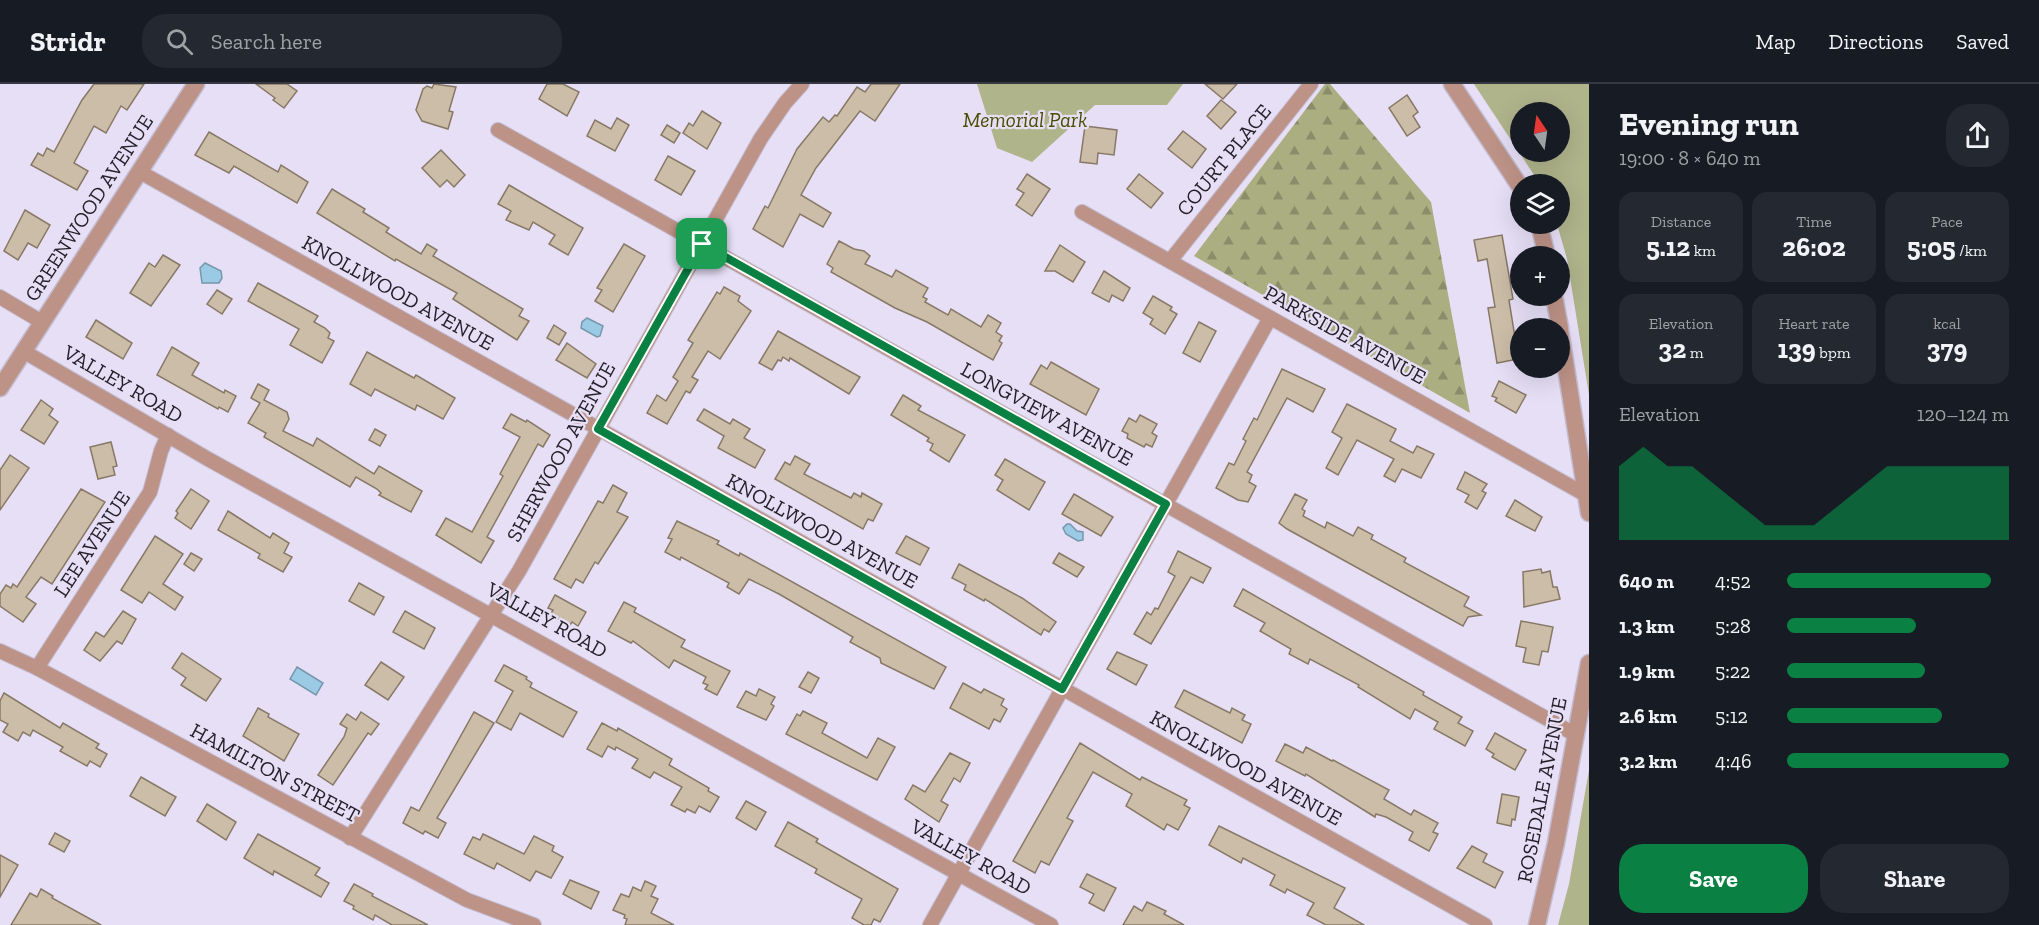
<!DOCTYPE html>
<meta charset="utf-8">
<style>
:root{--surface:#171b24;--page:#242831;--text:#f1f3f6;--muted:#9ea1a6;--line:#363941;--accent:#0b8043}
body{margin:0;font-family:"Zilla Slab",serif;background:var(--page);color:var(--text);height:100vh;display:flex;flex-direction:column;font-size:22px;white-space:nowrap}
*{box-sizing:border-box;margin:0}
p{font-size:20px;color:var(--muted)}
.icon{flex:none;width:33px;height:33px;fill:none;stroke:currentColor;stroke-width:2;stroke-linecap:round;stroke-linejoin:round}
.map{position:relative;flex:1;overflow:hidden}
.details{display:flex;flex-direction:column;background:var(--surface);width:450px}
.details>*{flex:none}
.needle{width:39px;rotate:347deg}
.fabs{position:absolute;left:1510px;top:18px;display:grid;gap:12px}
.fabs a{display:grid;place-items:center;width:60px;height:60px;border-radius:50%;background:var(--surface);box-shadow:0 6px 24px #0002;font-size:30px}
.pin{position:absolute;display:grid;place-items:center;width:51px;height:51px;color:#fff;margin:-26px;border-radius:12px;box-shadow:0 3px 9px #0006}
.round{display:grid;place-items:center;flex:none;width:63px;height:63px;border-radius:24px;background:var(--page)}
.headline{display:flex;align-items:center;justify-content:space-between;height:102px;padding:0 30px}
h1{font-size:33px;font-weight:800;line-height:45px}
.figures{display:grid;grid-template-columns:repeat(3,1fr);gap:9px;height:102px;padding:6px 30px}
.figures div{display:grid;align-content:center;border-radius:15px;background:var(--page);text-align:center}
.figures b{font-size:26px;font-weight:800}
.figures small{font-size:16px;font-weight:400}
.figures p{font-size:16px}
.chart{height:168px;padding:12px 30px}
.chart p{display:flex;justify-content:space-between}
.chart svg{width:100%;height:108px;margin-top:6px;fill:var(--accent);opacity:.7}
.cta{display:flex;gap:12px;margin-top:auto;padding:12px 30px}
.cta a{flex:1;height:69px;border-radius:24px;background:var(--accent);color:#fff;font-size:24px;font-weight:800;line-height:69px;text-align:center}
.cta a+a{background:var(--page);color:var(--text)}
ul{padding:0 30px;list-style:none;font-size:20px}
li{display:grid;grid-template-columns:96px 72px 1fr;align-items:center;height:45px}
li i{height:15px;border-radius:8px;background:var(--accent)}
header{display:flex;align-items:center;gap:36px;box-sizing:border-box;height:84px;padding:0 30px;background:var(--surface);border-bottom:2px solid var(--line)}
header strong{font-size:28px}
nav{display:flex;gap:33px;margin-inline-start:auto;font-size:21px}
.search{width:420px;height:54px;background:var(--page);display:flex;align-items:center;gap:15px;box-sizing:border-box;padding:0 21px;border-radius:24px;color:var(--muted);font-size:22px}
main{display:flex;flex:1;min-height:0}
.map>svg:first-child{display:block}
.forest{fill:url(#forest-firs)}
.park{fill:#b0b48b;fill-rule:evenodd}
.water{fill:#9bcbe4;stroke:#7797ac;stroke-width:1.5}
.building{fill:#ccbda8;stroke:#887966;stroke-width:1.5}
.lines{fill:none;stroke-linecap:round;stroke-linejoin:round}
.minor-casing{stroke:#c3bcd1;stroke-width:16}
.tertiary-casing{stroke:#c3bcd1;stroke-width:19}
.minor{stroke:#bd9287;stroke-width:14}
.tertiary{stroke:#bd9287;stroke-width:16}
.route-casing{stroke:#fff;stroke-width:12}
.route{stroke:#0b8043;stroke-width:8}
.labels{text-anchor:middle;stroke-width:4.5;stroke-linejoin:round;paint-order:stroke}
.park-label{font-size:21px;font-style:italic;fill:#4a4d00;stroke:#e6dff6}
.street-label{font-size:21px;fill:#221f28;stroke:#e6dff6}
</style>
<header>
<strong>Stridr</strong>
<div class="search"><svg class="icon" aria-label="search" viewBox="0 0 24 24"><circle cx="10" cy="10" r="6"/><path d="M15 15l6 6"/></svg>Search here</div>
<nav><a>Map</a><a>Directions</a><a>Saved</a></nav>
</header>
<main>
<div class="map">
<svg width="1589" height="841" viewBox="0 0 1589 841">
<defs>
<pattern id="forest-firs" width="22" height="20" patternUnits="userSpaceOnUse" patternTransform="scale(1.5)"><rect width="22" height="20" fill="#aaae81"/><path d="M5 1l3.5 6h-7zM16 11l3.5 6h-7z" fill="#8a8d6a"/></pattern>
</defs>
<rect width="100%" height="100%" fill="#e6dff6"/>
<path class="forest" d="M1325,0h5l101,118 39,211 -276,-157z"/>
<g class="park">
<path d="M977,0h206l-16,21h-72l-63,57 -35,-14z"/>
<path d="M1474,0h115v311l-22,-136 -10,-35h3v-40h-20zM1560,28v40h-39v-40z"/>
<path d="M1589,686v155h-31l11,-41z"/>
</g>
<g class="water">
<path d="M205,179l16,8 1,7 -3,5h-17l-2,-15z"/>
<path d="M587,234l16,8 -3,10 -3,1 -16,-9 1,-6z"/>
<path d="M1067,440h3l7,7 6,1v8l-5,1 -12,-7 -3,-6z"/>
<path d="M297,583l26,16 -7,12 -26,-16z"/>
</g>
<g class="building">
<path d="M94,0h50l-17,26 -6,-4 -15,27 -12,-7 -20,37 14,8 -11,19 -46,-25 7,-12 5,3 4,-8 7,4 28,-52z"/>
<path d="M256,0h31l10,7 -13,17 -11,-8 2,-2z"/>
<path d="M434,0l22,3 -7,24 4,1 -5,17 -26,-8 -6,-11 7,-21 4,-3 5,2z"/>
<path d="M547,0h16l16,8 -12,24 -28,-17z"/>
<path d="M871,0h29l-25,37 -15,-10 -44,57 -15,27 30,18 -8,14 -23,-13 -17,33 -30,-18 12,-23 3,2 29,-59 26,-32 6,5 6,-7 2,1 20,-29 8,5z"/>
<path d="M1205,0h32l-14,15z"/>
<path d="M1407,11l11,17 -5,4 7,11 -13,9 -18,-28z"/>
<path d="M1221,16l15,12 -15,17 -14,-13z"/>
<path d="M702,27l19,12 -14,26 -24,-16 6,-10 4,3z"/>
<path d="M617,34l12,7 -14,26 -28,-15 8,-16 16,9z"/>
<path d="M667,41l13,8 -6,10 -13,-8z"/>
<path d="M1085,42l32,4 -3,25 -16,-2 -1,11 -17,-2z"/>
<path d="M1183,47l23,18 -14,19 -24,-19z"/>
<path d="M209,48l69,40 3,-7 27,17 -11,21 -63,-37 -5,7 -34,-18z"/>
<path d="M441,66l24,25 -11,12 -7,-7 -7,7 -18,-19z"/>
<path d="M668,72l27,15 -14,24 -26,-15z"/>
<path d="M1027,90l23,15 -18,27 -16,-11 8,-12 -7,-4z"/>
<path d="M1139,90l24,19 -12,15 -24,-19z"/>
<path d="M509,101l74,43 -15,27 -19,-11 6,-9 -22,-13 -4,8 -23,-10 5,-9 -13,-7z"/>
<path d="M332,105l33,20 -2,3 26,16 -3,4 35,22 6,-10 10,6 -4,6 90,53 -4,7 10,5 -12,19 -64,-41 4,-6 -61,-34 -1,2 -78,-48z"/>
<path d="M25,126l25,15 -13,23 -9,-5 -10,17 -14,-9z"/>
<path d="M1502,151l11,64 -4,1 7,44 -5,1 2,15 -16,3 -9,-55 7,-1 -8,-48 -9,2 -4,-21z"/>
<path d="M839,157l15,8 10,2 6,5 -5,8 27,13 4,-7 32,18 -5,9 4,2 -2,3 23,13 3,-6 30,18 7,-12 13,8 -5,9 6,4 -3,5 3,2 -9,17 -66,-38 -32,-14 -64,-36 2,-4 -6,-4z"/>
<path d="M624,160l21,12 -32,56 -18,-11 7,-11 -5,-2z"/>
<path d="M1060,161l25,17 -12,20 -18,-11h-10z"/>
<path d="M163,171l17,10 -29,41 -21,-13 19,-30 6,4z"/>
<path d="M1104,187l26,17 -7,13 -11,-6 -3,7 -17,-9z"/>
<path d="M258,199l60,33 -4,6 11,6 5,5 -2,5 6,3 -12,22 -32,-18 9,-16 -51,-28z"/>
<path d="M724,203l16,9 -2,5 13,10 -31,48 -12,-8 -16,26 6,3 -8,13 -4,-2 -19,33 -20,-11 10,-18 9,6 12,-20 -5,-4 20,-34 -5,-3 29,-48 3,2z"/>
<path d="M217,206l15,9 -10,15 -15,-10z"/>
<path d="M1153,212l19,11 -2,3 7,4 -12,20 -15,-10 3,-5 -10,-6z"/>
<path d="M96,236l36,23 -9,16 -37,-22z"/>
<path d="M1199,238l17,9 -16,31 -17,-9z"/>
<path d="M554,241l12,8 -7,12 -12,-7z"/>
<path d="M778,247l82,46 -11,17 -59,-36 -1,3 -6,-4 -2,4 -3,-1 -6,10 -13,-7z"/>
<path d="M567,259l29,21 -9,14 -31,-18z"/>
<path d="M172,263l27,16 -7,12 32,18 1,-3 11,6 -8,16 -9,-5 -1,2 -61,-34z"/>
<path d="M367,268l47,26 2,-3 39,23 -12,21 -26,-14 -2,5 -40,-21 -4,7 -21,-12z"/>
<path d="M1051,278l48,27 -13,26 -56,-31 11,-19 6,4z"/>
<path d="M1282,285l43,20 -12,23 -26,-14 -40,74 5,3 -3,7 7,4 -8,16 -10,-2 -22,-12 13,-25 5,2 12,-24 -3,-2 11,-21 3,2z"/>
<path d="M1499,297l27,14 -10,18 -21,-12 2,-3 -5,-2z"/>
<path d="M258,300l11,6 -5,10 23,12 2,7 -6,12 30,15 4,-8 57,36 5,-8 43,25 -11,21 -32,-17 2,-2 -4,-4 -21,-12 -6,10 -86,-50 2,-4 -18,-10 12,-20 -9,-5z"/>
<path d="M903,311l18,11 -3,4 47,25 -16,27 -19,-12 3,-6 -6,-3 2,-3 -38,-23z"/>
<path d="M41,316l12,9 -4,6 9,7 -14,22 -23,-14z"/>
<path d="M1347,320l49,25 -6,12 23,12 4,-7 17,8 -13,24 -19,-9 -7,13 -11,-6 10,-17 -37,-19 -19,35 -12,-7 16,-30 -10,-6z"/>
<path d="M704,325l26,15 3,-5 17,10 -6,9 21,12 -10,18 -37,-20 6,-12 -27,-16z"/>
<path d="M511,330l15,8 1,-2 23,15 -7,12 -5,-3 -51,93 7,4 -13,22 -45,-28 10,-17 26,14 31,-56 -3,-2 20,-37 -17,-9z"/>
<path d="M1140,331l17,9 -5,9 5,3 -5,11 -6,-3 -2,3 -17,-9 1,-4 -6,-3 7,-13 7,4z"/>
<path d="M375,345l11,6 -6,11 -11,-6z"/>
<path d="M111,358l6,24 -4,1 2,8 -17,4 -8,-32z"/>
<path d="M10,371l19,13 -29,42v-40z"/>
<path d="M795,372l15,8 -6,10 47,24 3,-5 7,4 1,-4 20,11 -9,17 -5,-2 -5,10 -88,-50 10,-17 5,3z"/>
<path d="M1005,375l40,23 -16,28 -32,-20 6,-10 -8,-5z"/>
<path d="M1465,388l22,12 -5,7 4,2 -9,16 -12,-7 4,-7 -12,-6z"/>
<path d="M613,401l14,8 -10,19 11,5 -30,47 -3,-2 -12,21 -7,-4 -5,9 -17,-9 44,-78 5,2z"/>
<path d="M81,405l24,13 -53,82 -11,-7 -15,20 10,7 -13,18 -23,-16v-12l6,-9 5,3 2,-4 4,3z"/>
<path d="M191,405l18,12 -18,28 -16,-11 3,-5 -2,-2z"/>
<path d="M1074,410l39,23 -12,19 -39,-22z"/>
<path d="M1295,410l12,6 -5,9 3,2 -2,5 22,12 2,-6 26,14 5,-9 15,8 -2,4 35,19 -2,4 65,35 -5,9 17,9 -13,2 -5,9 -176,-97 -8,-6z"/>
<path d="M1515,416l27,17 -7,14 -29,-15z"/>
<path d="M228,427l42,27 3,-5 16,10 -5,10 8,4 -9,15 -25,-14 2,-4 -42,-24z"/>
<path d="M677,437l42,20 -2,3 22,12 1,-3 206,114 -12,22 -53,-26 -1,-5 -30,-16 3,-5 -74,-43 -30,-15 -10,15 -12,-7 2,-4 -48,-26 -1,3 -15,-8 7,-13 -4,-1z"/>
<path d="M155,452l28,18 -20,30 20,13 -8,13 -26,-18 -7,11 -21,-13z"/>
<path d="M906,452l23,12 -9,17 -24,-12z"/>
<path d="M1178,467l33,17 -8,15 -12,-6 -40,67 -17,-10 13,-22 4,3 4,-7 3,1 17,-33 -7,-4z"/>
<path d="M191,469l11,6 -8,12 -10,-7z"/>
<path d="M1059,469l25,14 -7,10 -24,-14z"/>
<path d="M959,480l63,34 34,24 -7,10 -5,-3 -3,6 -56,-36 -1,2 -20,-11 2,-5 -14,-7z"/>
<path d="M1541,485l1,4 8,-2 3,16h4l3,12 -36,8 -1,-35z"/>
<path d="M359,499l25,14 -10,18 -25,-14z"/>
<path d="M1243,505l181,103 -1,3 39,22 -4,6 15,8 -8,15 -31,-17 4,-7 -23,-13 -5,10 -52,-32 1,-2 -49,-26 -2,5 -19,-10 2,-5 -31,-18 5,-8 -31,-17z"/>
<path d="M555,511l31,17 -8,14 -6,-4 -2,3 -20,-10 3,-5 -5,-2z"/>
<path d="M624,518l12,6 -2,4 51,28 -4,7 49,24 -13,24 -12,-6 3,-4 -5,-2 3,-6 -32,-17 -5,8 -36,-27 -2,2 -23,-12z"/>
<path d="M123,527l13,8 -14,25 -5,-3 -17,20 -16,-11 12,-18 8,5z"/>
<path d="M405,527l30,17 -11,21 -31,-17z"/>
<path d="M1521,537l32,6 -5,25 -6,-1 -3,14 -16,-3 3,-14 -10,-2z"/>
<path d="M1117,568l30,13 -11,20 -29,-16z"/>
<path d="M182,569l39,26 -15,22 -25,-16 5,-7 -14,-10z"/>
<path d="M381,578l23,15 -16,23 -23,-15z"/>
<path d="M504,581l23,12 -1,2 6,4 -2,4 47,25 -14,25 -43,-24 -9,17 -15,-8 17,-31 -18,-10z"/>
<path d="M808,588l11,6 -8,15 -12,-6z"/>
<path d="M963,599l18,10 3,-4 20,10 -3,6 6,4 -7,13 -6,-3 -5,10 -39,-21z"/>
<path d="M759,605l16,8 -4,7 3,2 -8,14 -29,-13 9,-16 10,5z"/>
<path d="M1184,606l46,23 2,-5 13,7 -3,5 9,4 -9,19 -67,-36z"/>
<path d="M4,609l56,35 3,-5 36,21 -3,4 11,6 -7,13 -10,-6 -3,5 -27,-15 3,-4 -30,-17 -3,6 -7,-4 -5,9 -15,-9 5,-8 -8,-4v-19z"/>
<path d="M258,624l11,6 -1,3 31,17 -15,27 -41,-25z"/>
<path d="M803,627l24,12 -5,10 45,25 11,-20 17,9 -18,33 -91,-46 11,-20 3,2z"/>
<path d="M361,628l18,12 -8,11 -3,-2 -35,52 -15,-10 26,-38 3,-9 -7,-4 7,-10 9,6z"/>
<path d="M474,628l20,11 -57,95 9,5 -8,15 -13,-7 -2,3 -20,-11 8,-16 8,4z"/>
<path d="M602,639l15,8 1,-3 54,31 -3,6 40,23 -1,3 11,6 -9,15 -11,-6 -4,7 -8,-4 -2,3 -14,-7 11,-18 -28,-15 -4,6 -18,-10 6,-9 -22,-12 -1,3 -7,-4 -6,11 -15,-8z"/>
<path d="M1495,649l31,17 -11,20 -23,-13 2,-3 -8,-5z"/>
<path d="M1080,659l60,37 2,-3 45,23 -3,5 6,3 -12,22 -11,-6 -3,6 -38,-24 6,-12 -39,-22 -26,46 6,3 -24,44 -8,-4 -6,12 -22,-12z"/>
<path d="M1285,660l18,9 3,-6 26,14 1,-1 56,30 -5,9 27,16 3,-5 24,13 -5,9 5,2 -9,17 -20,-11 4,-8 -27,-15 -10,-3 -1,3 -69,-43 -1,2 -29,-15z"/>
<path d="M950,669l20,10 -10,19 -6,-4 -13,23 7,4 -9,17 -34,-23 8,-14 12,7z"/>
<path d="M141,693l35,20 -11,19 -35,-20z"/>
<path d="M1502,710l17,3 -4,23 -3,-1 -1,7 -14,-3z"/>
<path d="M746,717l20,11 -10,18 -20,-12z"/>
<path d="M207,720l29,18 -10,18 -29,-19z"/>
<path d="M788,738l30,17 -2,3 82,47 -18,33 -6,-3 -3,6h-7l-12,-7 10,-19 -47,-26 2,-4 -42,-23z"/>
<path d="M1219,742l126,62 -11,20 30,17h-38l-19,-10 7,-12 -27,-14 -2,4 -15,-8 5,-10 -32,-17 -2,5 -32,-18z"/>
<path d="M55,749l15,8 -6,11 -15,-8z"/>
<path d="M258,750l62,34 -5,7 14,8 -8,14 -47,-26 -1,4 -29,-17z"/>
<path d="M483,750l41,20 10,-18 20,10 -2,5 11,6 -12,21 -15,-7 -6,10 -33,-18 -3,6 -30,-15 9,-17 7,3z"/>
<path d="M1472,762l15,8 -4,8 20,10 -8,16 -38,-20z"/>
<path d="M0,771l18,10 -18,32z"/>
<path d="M1087,790l29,14 -12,23 -15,-8 5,-9 -14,-7z"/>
<path d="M570,796l29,12 -8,17 -28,-15z"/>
<path d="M645,797l11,5 -5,10 7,3 -7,14 23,12h-49l2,-6 -3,-1 1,-3 -12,-5 8,-16 8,3 4,-10 8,4z"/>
<path d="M354,800l19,10 -1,2 56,29h-36l-17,-10 -2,5 -20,-11 1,-3 -10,-5z"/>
<path d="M41,805l12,7 -1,2 49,27h-90l19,-32 7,4z"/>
<path d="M1147,818l19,9 -2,3 20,11h-61l11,-19 8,5z"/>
</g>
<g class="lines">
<defs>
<g id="minor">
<path d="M498,46l1078,605"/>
<path d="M140,88l1345,753"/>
<path d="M1082,128l504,283"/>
<path d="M1170,177l141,-177"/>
<path d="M0,213l42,25"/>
<path d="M23,267l185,108 843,466"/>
<path d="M0,567l37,17 430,232 67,25"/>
<path d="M37,584l113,-176 11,-41 7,-16"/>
<path d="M350,754l169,-267 242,-433 24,-35 17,-19"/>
<path d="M930,841l340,-607"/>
</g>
<g id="tertiary">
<path d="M1452,0l69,104"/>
<path d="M1539,140l8,32"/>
<path d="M1554,212l6,32"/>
<path d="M1560,246l29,183"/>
<path d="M0,304l196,-304"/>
<path d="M1537,841l19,-82 33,-180"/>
</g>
</defs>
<use href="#minor" class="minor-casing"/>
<use href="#tertiary" class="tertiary-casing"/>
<use href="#minor" class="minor"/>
<use href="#tertiary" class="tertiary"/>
</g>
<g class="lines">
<defs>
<path id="route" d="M702,160l464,260 -104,185 -464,-260z"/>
</defs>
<use href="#route" class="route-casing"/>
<use href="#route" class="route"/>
</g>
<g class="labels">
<g class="park-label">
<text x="1025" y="43">Memorial Park</text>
</g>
<g class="street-label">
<text transform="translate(1224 76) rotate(-51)" y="7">COURT PLACE</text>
<text transform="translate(89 124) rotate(-57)" y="7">GREENWOOD AVENUE</text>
<text transform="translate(398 209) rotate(29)" y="7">KNOLLWOOD AVENUE</text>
<text transform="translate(1345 251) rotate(29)" y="7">PARKSIDE AVENUE</text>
<text transform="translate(123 300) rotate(30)" y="7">VALLEY ROAD</text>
<text transform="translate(1047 330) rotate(29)" y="7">LONGVIEW AVENUE</text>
<text transform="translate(561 368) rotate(-61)" y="7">SHERWOOD AVENUE</text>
<text transform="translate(822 447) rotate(29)" y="7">KNOLLWOOD AVENUE</text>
<text transform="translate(92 460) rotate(-57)" y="7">LEE AVENUE</text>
<text transform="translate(547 536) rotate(29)" y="7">VALLEY ROAD</text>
<text transform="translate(1246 684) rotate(29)" y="7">KNOLLWOOD AVENUE</text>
<text transform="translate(275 689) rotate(28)" y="7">HAMILTON STREET</text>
<text transform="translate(1542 706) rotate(-79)" y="7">ROSEDALE AVENUE</text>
<text transform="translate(971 773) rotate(29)" y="7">VALLEY ROAD</text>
</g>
</g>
</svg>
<div class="fabs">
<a><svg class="needle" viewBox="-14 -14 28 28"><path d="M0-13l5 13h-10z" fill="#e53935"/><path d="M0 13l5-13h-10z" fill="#9ea1a6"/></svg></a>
<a><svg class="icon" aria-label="layers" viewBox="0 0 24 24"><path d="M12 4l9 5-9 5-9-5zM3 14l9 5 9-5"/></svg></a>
<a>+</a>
<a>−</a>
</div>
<div class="pin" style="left:702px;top:160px;background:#1e9e55"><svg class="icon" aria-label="arrive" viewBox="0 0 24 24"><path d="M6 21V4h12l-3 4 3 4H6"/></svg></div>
</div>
<section class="details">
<div class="headline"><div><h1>Evening run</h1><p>19:00 · 8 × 640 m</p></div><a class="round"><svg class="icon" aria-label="share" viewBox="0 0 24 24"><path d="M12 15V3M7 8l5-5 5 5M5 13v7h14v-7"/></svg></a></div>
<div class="figures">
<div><p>Distance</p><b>5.12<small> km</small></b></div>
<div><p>Time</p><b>26:02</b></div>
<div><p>Pace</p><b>5:05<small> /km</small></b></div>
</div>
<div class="figures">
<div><p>Elevation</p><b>32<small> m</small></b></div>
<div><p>Heart rate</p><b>139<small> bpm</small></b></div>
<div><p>kcal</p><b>379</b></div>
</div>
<div class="chart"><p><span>Elevation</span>120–124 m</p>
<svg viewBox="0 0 160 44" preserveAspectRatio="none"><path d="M0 44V14L10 6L20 14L30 14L40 22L50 30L60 38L70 38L80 38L90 30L100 22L110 14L120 14L130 14L140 14L150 14L160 14V44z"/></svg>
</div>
<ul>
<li><b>640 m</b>4:52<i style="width:92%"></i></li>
<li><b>1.3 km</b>5:28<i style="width:58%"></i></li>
<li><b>1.9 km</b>5:22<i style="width:62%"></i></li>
<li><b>2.6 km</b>5:12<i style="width:70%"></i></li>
<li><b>3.2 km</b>4:46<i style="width:100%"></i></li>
</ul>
<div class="cta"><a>Save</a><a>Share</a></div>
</section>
</main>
